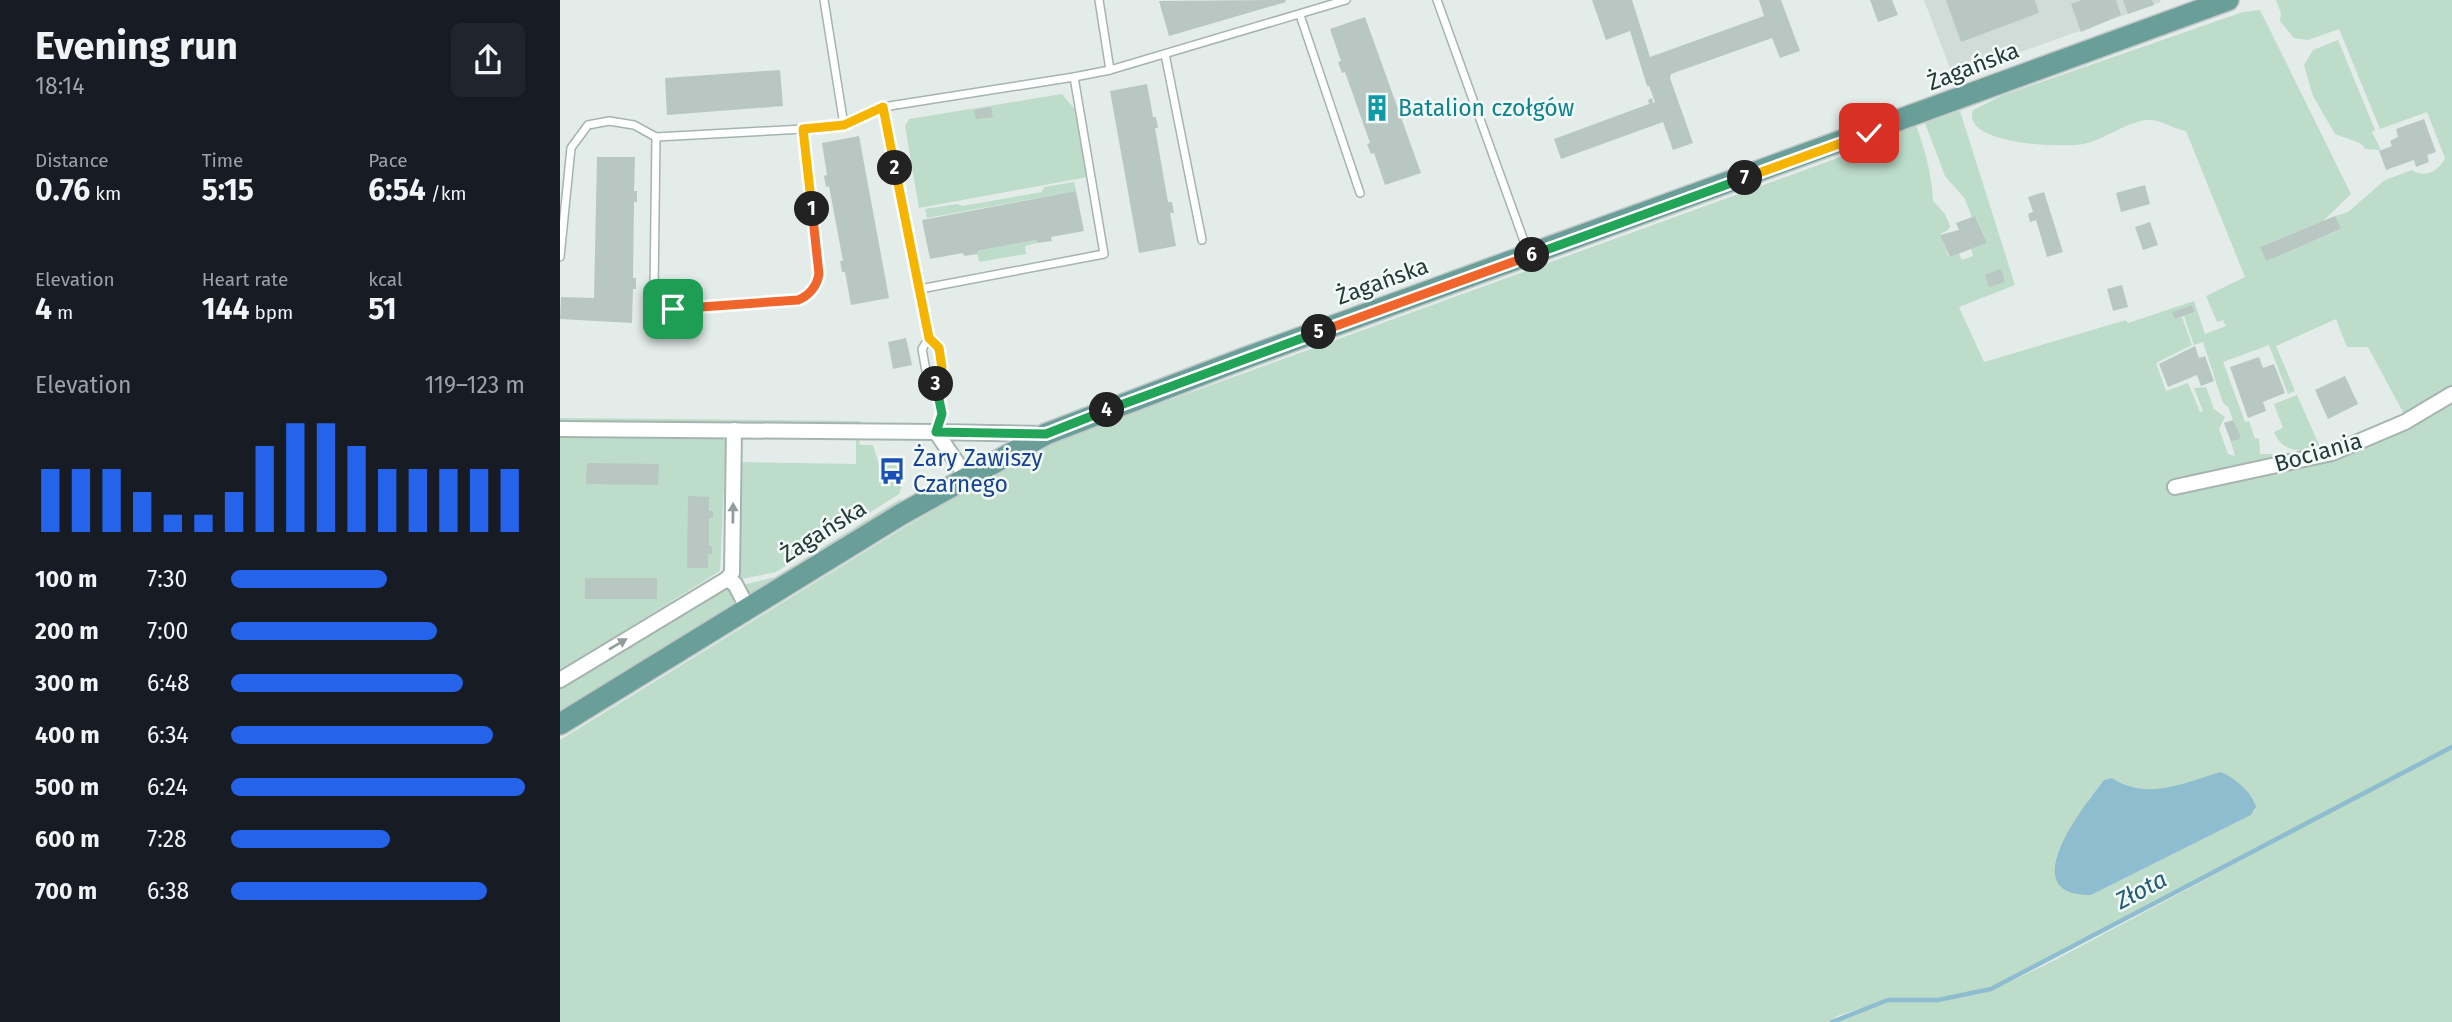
<!DOCTYPE html>
<meta charset="utf-8">
<style>
:root{--surface:#171b24;--page:#20242c;--text:#f1f3f6;--muted:#9ea1a6;--accent:#2563eb}
body{margin:0;font-family:"Fira Sans",sans-serif;background:var(--page);color:var(--text);height:100vh;display:flex;flex-direction:column;font-size:26px;white-space:nowrap}
*{box-sizing:border-box;margin:0}
p{font-size:23px;color:var(--muted)}
.icon{flex:none;width:38px;height:38px;fill:none;stroke:currentColor;stroke-width:2;stroke-linecap:round;stroke-linejoin:round}
.map{position:relative;flex:1;overflow:hidden}
.sheet{display:flex;flex-direction:column;background:var(--surface);width:560px}
.sheet>*{flex:none}
.pin{position:absolute;display:grid;place-items:center;width:60px;height:60px;color:#fff;margin:-30px;border-radius:14px;box-shadow:0 4px 10px #0006}
.km{position:absolute;width:35px;height:35px;margin:-18px;border-radius:50%;background:#222;color:#fff;font-size:19px;line-height:35px;text-align:center}
.round{display:grid;place-items:center;flex:none;width:74px;height:74px;border-radius:10px;background:var(--page)}
.head{display:flex;align-items:center;justify-content:space-between;height:119px;padding:0 35px}
h1{font-size:38px;font-weight:700;line-height:52px}
.figures{display:grid;grid-template-columns:repeat(3,1fr);gap:10px;height:119px;padding:7px 35px}
.figures div{display:grid;align-content:center}
.figures b{font-size:30px;font-weight:700}
.figures small{font-size:19px;font-weight:400}
.figures p{font-size:19px}
.chart{height:196px;padding:14px 35px}
.chart p{display:flex;justify-content:space-between}
.chart svg{width:100%;height:126px;margin-top:7px;stroke:var(--accent);stroke-width:6}
ul{padding:0 35px;list-style:none;font-size:23px}
li{display:grid;grid-template-columns:112px 84px 1fr;align-items:center;height:52px}
li i{height:18px;border-radius:9px;background:var(--accent)}
main{display:flex;flex:1;min-height:0}
.map>svg:first-child{display:block}
.built{fill:#d1dcd8}
.green{fill:#bddcc9;fill-rule:evenodd}
.water{fill:#8dbdce}
.lines{fill:none;stroke-linecap:round;stroke-linejoin:round}
.stream{stroke:#8dbdce;stroke-width:4.5}
.building{fill:#b8c7c2}
.lane-casing{stroke:#a6b4b1;stroke-width:10}
.street-casing{stroke:#a6b4b1;stroke-width:18}
.primary-casing{stroke:#c1c8c8;stroke-width:24}
.lane{stroke:#fff;stroke-width:7}
.street{stroke:#fff;stroke-width:14}
.primary{stroke:#699f98;stroke-width:21}
.oneway{fill:#919e9c}
.split-1-casing{stroke:#fff;stroke-width:14}
.split-2-casing{stroke:#fff;stroke-width:14}
.split-3-casing{stroke:#fff;stroke-width:14}
.split-4-casing{stroke:#fff;stroke-width:14}
.split-5-casing{stroke:#fff;stroke-width:14}
.split-6-casing{stroke:#fff;stroke-width:14}
.split-7-casing{stroke:#fff;stroke-width:14}
.split-8-casing{stroke:#fff;stroke-width:14}
.split-1{stroke:#f0652b;stroke-width:9}
.split-2{stroke:#f5b400;stroke-width:9}
.split-3{stroke:#f5b400;stroke-width:9}
.split-4{stroke:#22a559;stroke-width:9}
.split-5{stroke:#22a559;stroke-width:9}
.split-6{stroke:#f0652b;stroke-width:9}
.split-7{stroke:#22a559;stroke-width:9}
.split-8{stroke:#f5b400;stroke-width:9}
.labels{text-anchor:middle;stroke-width:5;stroke-linejoin:round;paint-order:stroke}
.street-label{font-size:23px;fill:#233c39;stroke:#f3f9f6}
.culture-label{font-size:23px;fill:#0d838f;stroke:#f3f9f6;text-anchor:start}
.transit-label{font-size:23px;fill:#164399;stroke:#f3f9f6;text-anchor:start}
.water-label{font-size:24px;font-style:italic;fill:#205d76;stroke:#f3f9f6}
</style>
<main>
<section class="sheet">
<div class="head"><div><h1>Evening run</h1><p>18:14</p></div><a class="round"><svg class="icon" aria-label="share" viewBox="0 0 24 24"><path d="M12 15V3M7 8l5-5 5 5M5 13v7h14v-7"/></svg></a></div>
<div class="figures">
<div><p>Distance</p><b>0.76<small> km</small></b></div>
<div><p>Time</p><b>5:15</b></div>
<div><p>Pace</p><b>6:54<small> /km</small></b></div>
</div>
<div class="figures">
<div><p>Elevation</p><b>4<small> m</small></b></div>
<div><p>Heart rate</p><b>144<small> bpm</small></b></div>
<div><p>kcal</p><b>51</b></div>
</div>
<div class="chart"><p><span>Elevation</span>119–123 m</p>
<svg viewBox="0 0 160 44" preserveAspectRatio="none"><path d="M5 44V22M15 44V22M25 44V22M35 44V30M45 44V38M55 44V38M65 44V30M75 44V14M85 44V6M95 44V6M105 44V14M115 44V22M125 44V22M135 44V22M145 44V22M155 44V22"/></svg>
</div>
<ul>
<li><b>100 m</b>7:30<i style="width:53%"></i></li>
<li><b>200 m</b>7:00<i style="width:70%"></i></li>
<li><b>300 m</b>6:48<i style="width:79%"></i></li>
<li><b>400 m</b>6:34<i style="width:89%"></i></li>
<li><b>500 m</b>6:24<i style="width:100%"></i></li>
<li><b>600 m</b>7:28<i style="width:54%"></i></li>
<li><b>700 m</b>6:38<i style="width:87%"></i></li>
</ul>
</section>
<div class="map">
<svg width="1892" height="1022" viewBox="0 0 1892 1022">
<rect width="100%" height="100%" fill="#e3ece9"/>
<path class="built" d="M1364,0h236l1,2 -208,74z"/>
<g class="green">
<path d="M1716,0h176v390l-47,26 -37,-69h-21l-11,-28 -60,27 19,45 -7,3 -19,-49 -46,17 22,60 4,-1 6,18 4,-1 1,16h28l4,7 160,-59v344l-461,241 -53,12h-49l-52,17 -8,6h-1269v-282l353,-218 101,-59 48,-24 809,-293 -2,-3 47,-18c9,25 16,50 17,76l12,13 5,12 -2,4 -8,4 9,23 10,-3 3,6 11,-4 -2,-7 16,-6 -11,-26 -4,1 -7,-19 -20,-23 -20,-53 35,-12 55,174 -56,22 25,55 142,-42 2,3 66,-22 11,33 21,-8 -3,-6 -6,2 -11,-26 39,-19 -59,-146c-14,-2 -26,-13 -41,-11 -22,4 -40,19 -61,24 -21,4 -123,1 -111,-34l28,-14 242,-84 17,-2 91,184 -28,27 -63,26 6,13 74,-30 -5,-14 13,-4 37,-32 27,-10c13,9 27,1 33,-12l-18,-46 -47,17 -41,-100 -31,11 -14,-2 -14,-17 1,-8zM1632,305l3,7 -11,4 10,29 9,-3 20,61 5,4 12,31 -9,4 4,14 -7,-2 -9,-25 6,-12 -11,-8 -8,-22 -12,1 9,23 -3,1 -12,-29 -22,8 -10,-28 36,-18 -10,-28 -7,2 -2,-7zM1660,772l9,5 26,25v8l-4,5 -160,80 -22,-3 -12,-13 32,-80 15,-19 8,-2c37,23 70,6 108,-6z"/>
<path d="M1778,40l37,90 -3,2 9,18 -15,-1 -6,-6 -25,-9 -22,-38 -9,-31 9,-15z"/>
<path d="M502,94l15,18 11,65 -169,31 -14,-82 4,-7z"/>
<path d="M514,182l2,9 -149,27 -2,-9 32,-5 5,2 80,-14 2,-5z"/>
<path d="M476,240l1,3 -12,3 1,8 -47,8 -2,-11z"/>
<path d="M1737,395l23,52c-20,6 -38,5 -46,-15l9,-4 -9,-24z"/>
<path d="M0,418l300,3v4l-300,-4z"/>
<path d="M0,436l162,2 4,4 -6,129 -160,100z"/>
<path d="M296,439h3l1,6h13l6,20 19,-3 2,15 -3,1 1,7h4l-3,9 -123,78 -39,8 2,-118 117,2z"/>
<path d="M342,498l-4,7 -150,92 -9,-11 36,-9z"/>
<path d="M166,587l7,6 5,9 -6,8 -172,106v-31z"/>
<path d="M1892,748v274h-616l52,-20h51l52,-11 64,-31z"/>
</g>
<path class="water" d="M1660,772c13,4 33,21 36,35l-5,8 -160,80c-79,1 -7,-89 13,-115l8,-2c35,23 72,5 108,-6z"/>
<g class="lines">
<path class="stream" d="M1272,1022l56,-22h50l53,-11 461,-242"/>
</g>
<g class="building">
<path d="M725,0l1,2 -117,34 -10,-35z"/>
<path d="M1032,0h40l18,57 114,-41 -5,-16h22l19,51 -20,7 -8,-20 -101,36 -1,4 23,65 -20,7 -10,-28 -102,37 -7,-20 95,-35 -1,-4 4,-2 1,5 2,-1 -6,-16h-2l-17,-55 -24,9z"/>
<path d="M1310,0h22l6,15 -20,7z"/>
<path d="M1386,0h89l4,13 -78,29z"/>
<path d="M1522,0h34l5,15 -40,17 -10,-28z"/>
<path d="M1563,0h29l2,5 -26,9z"/>
<path d="M805,17l56,156 -36,12 -11,-32 -3,1 -4,-10 3,-1 -25,-71 -3,1 -4,-11 3,-1 -11,-32z"/>
<path d="M220,70l3,36 -116,9 -2,-37z"/>
<path d="M587,84l6,33h3l2,11h-3l13,74h4l2,11h-4l6,33 -37,7 -29,-162z"/>
<path d="M431,107l2,10 -17,2 -2,-9z"/>
<path d="M1864,119l12,33 -9,3 2,7 -13,5 -2,-7 -28,10 -7,-19 13,-5 -2,-5 8,-4 -2,-8z"/>
<path d="M299,136l30,162 -38,7 -6,-33h-3l-2,-11h3l-14,-75 -3,1 -2,-11 3,-1 -5,-32z"/>
<path d="M37,157h38l-1,34h3v11h-3l-1,76h3v11h-3l-1,34 -72,-4 1,-22 33,1z"/>
<path d="M1585,185l5,19 -29,8 -5,-19z"/>
<path d="M516,191l8,40 -33,6 1,4 -15,2 -1,-3 -59,11 1,3 -14,2 -1,-3 -33,6 -8,-39z"/>
<path d="M1484,192l19,60 -16,5 -11,-37 -6,2 -2,-8 5,-2 -5,-15z"/>
<path d="M1415,216l12,27 -37,14 -10,-22 19,-5 -3,-7z"/>
<path d="M1775,216l6,13 -75,32 -6,-14z"/>
<path d="M1590,222l8,23 -15,5 -8,-23z"/>
<path d="M1441,269l4,13 -16,5 -4,-12z"/>
<path d="M1562,285l6,22 -15,4 -6,-22z"/>
<path d="M1632,305l3,7 -20,7 -3,-7z"/>
<path d="M346,338l6,27 -19,4 -5,-27z"/>
<path d="M1635,346l4,12 6,-2 9,25 -13,5 -4,-11 -29,12 -9,-23z"/>
<path d="M1699,357l4,11 11,-4 11,29 -22,9 3,9 -18,7 -18,-51z"/>
<path d="M1785,376l13,28 -30,15 -13,-29z"/>
<path d="M1673,420l8,18 -10,4 -7,-19z"/>
<path d="M27,463l72,1 -1,21 -72,-1z"/>
<path d="M128,496l21,1v14h4v7h-4v28h3v8h-4v14h-21z"/>
<rect x="25" y="578" width="72" height="21"/>
</g>
<g class="lines">
<defs>
<g id="lane">
<path d="M264,0l20,125"/>
<path d="M539,0l11,70"/>
<path d="M877,0l91,252"/>
<path d="M740,15l60,178"/>
<path d="M605,54l37,186"/>
<path d="M514,77l36,-7 236,-70"/>
<path d="M323,107l46,231 10,10 3,20 -7,9"/>
<path d="M96,137l-2,154 7,11 19,8 118,-10c14,-5 21,-18 21,-32l-16,-139"/>
<path d="M0,257l11,-109 17,-23 21,-4 25,4 22,12 147,-8 41,-4 39,-18 191,-30 30,177 -184,35"/>
<path d="M369,338l-7,11 4,22 9,6 7,37 -6,18"/>
</g>
<g id="street">
<path d="M0,429l376,3 30,44"/>
<path d="M376,432l108,2"/>
<path d="M1615,487l157,-34 73,-31 47,-28"/>
<path d="M167,579l8,5 13,25"/>
<path d="M0,680l167,-101 5,-6 2,-143"/>
</g>
<path id="primary" d="M0,724l340,-209 146,-81 199,-76 983,-358"/>
</defs>
<use href="#lane" class="lane-casing"/>
<use href="#street" class="street-casing"/>
<use href="#primary" class="primary-casing"/>
<use href="#lane" class="lane"/>
<use href="#street" class="street"/>
<use href="#primary" class="primary"/>
</g>
<defs><path id="oneway-solid" d="M-6-.8H1V-3.2L6.5 0L1 3.2V.8H-6Z" transform="scale(1.75)"/></defs>
<g class="oneway">
<use href="#oneway-solid" transform="translate(173 513) rotate(-89)"/>
<use href="#oneway-solid" transform="translate(58 644) rotate(-31)"/>
</g>
<g class="lines">
<defs>
<path id="split-1" d="M113,309l125,-9c11,-4 19,-14 21,-26l-7,-65"/>
<path id="split-2" d="M252,209l-9,-80 41,-4 39,-18 12,61"/>
<path id="split-3" d="M335,168l34,170 10,10 3,20 -7,9 1,7"/>
<path id="split-4" d="M376,384l6,30 -6,18 110,2 61,-24"/>
<path id="split-5" d="M547,410l212,-78"/>
<path id="split-6" d="M759,332l213,-77"/>
<path id="split-7" d="M972,255l213,-77"/>
<path id="split-8" d="M1185,178l124,-45"/>
</defs>
<use href="#split-1" class="split-1-casing"/>
<use href="#split-2" class="split-2-casing"/>
<use href="#split-3" class="split-3-casing"/>
<use href="#split-4" class="split-4-casing"/>
<use href="#split-5" class="split-5-casing"/>
<use href="#split-6" class="split-6-casing"/>
<use href="#split-7" class="split-7-casing"/>
<use href="#split-8" class="split-8-casing"/>
<use href="#split-1" class="split-1"/>
<use href="#split-2" class="split-2"/>
<use href="#split-3" class="split-3"/>
<use href="#split-4" class="split-4"/>
<use href="#split-5" class="split-5"/>
<use href="#split-6" class="split-6"/>
<use href="#split-7" class="split-7"/>
<use href="#split-8" class="split-8"/>
</g>
<defs>
<symbol id="building-bare" viewBox="-9 -9 18 18"><path d="M-4-6H4V6H1V3H-1V6H-4ZM-2.5-4.3h1.7v1.8h-1.7ZM.8-4.3h1.7v1.8H.8ZM-2.5-1h1.7V.8h-1.7ZM.8-1h1.7V.8H.8Z" fill="#0f9aa8" stroke="#f3f9f6" stroke-width="2.5" paint-order="stroke"/></symbol>
<symbol id="bus-bare" viewBox="-9 -9 18 18"><path d="M-5-6H5V4H4V6H2V4H-2V6H-4V4H-5ZM-3.5-4V0h7V-4ZM-3.5 1.2v1.5H-2V1.2ZM2 1.2v1.5H3.5V1.2Z" fill="#1a4fb4" stroke="#f3f9f6" stroke-width="2.5" paint-order="stroke"/></symbol>
</defs>
<g fill-rule="evenodd">
<use href="#building-bare" x="798" y="89" width="38" height="38"/>
<use href="#bus-bare" x="313" y="452" width="38" height="38"/>
</g>
<g class="labels">
<g class="street-label">
<text transform="translate(1413 66) rotate(-21)" y="8">Żagańska</text>
<text transform="translate(822 281) rotate(-20)" y="8">Żagańska</text>
<text transform="translate(1758 452) rotate(-16)" y="8">Bociania</text>
<text transform="translate(263 531) rotate(-32)" y="8">Żagańska</text>
</g>
<g class="culture-label">
<text x="838" y="116">Batalion czołgów</text>
</g>
<g class="transit-label">
<text x="353" y="466">Żary Zawiszy<tspan x="353" dy="26">Czarnego</tspan></text>
</g>
<g class="water-label">
<text transform="translate(1581 890) rotate(-28)" y="8">Złota</text>
</g>
</g>
</svg>
<div class="pin" style="left:113px;top:309px;background:#1e9e55"><svg class="icon" aria-label="arrive" viewBox="0 0 24 24"><path d="M6 21V4h12l-3 4 3 4H6"/></svg></div>
<div class="pin" style="left:1309px;top:133px;background:#d93025"><svg class="icon" aria-label="check" viewBox="0 0 24 24"><path d="M5 12l5 5 9-10"/></svg></div>
<b class="km" style="left:252px;top:209px">1</b>
<b class="km" style="left:335px;top:168px">2</b>
<b class="km" style="left:376px;top:384px">3</b>
<b class="km" style="left:547px;top:410px">4</b>
<b class="km" style="left:759px;top:332px">5</b>
<b class="km" style="left:972px;top:255px">6</b>
<b class="km" style="left:1185px;top:178px">7</b>
</div>
</main>
